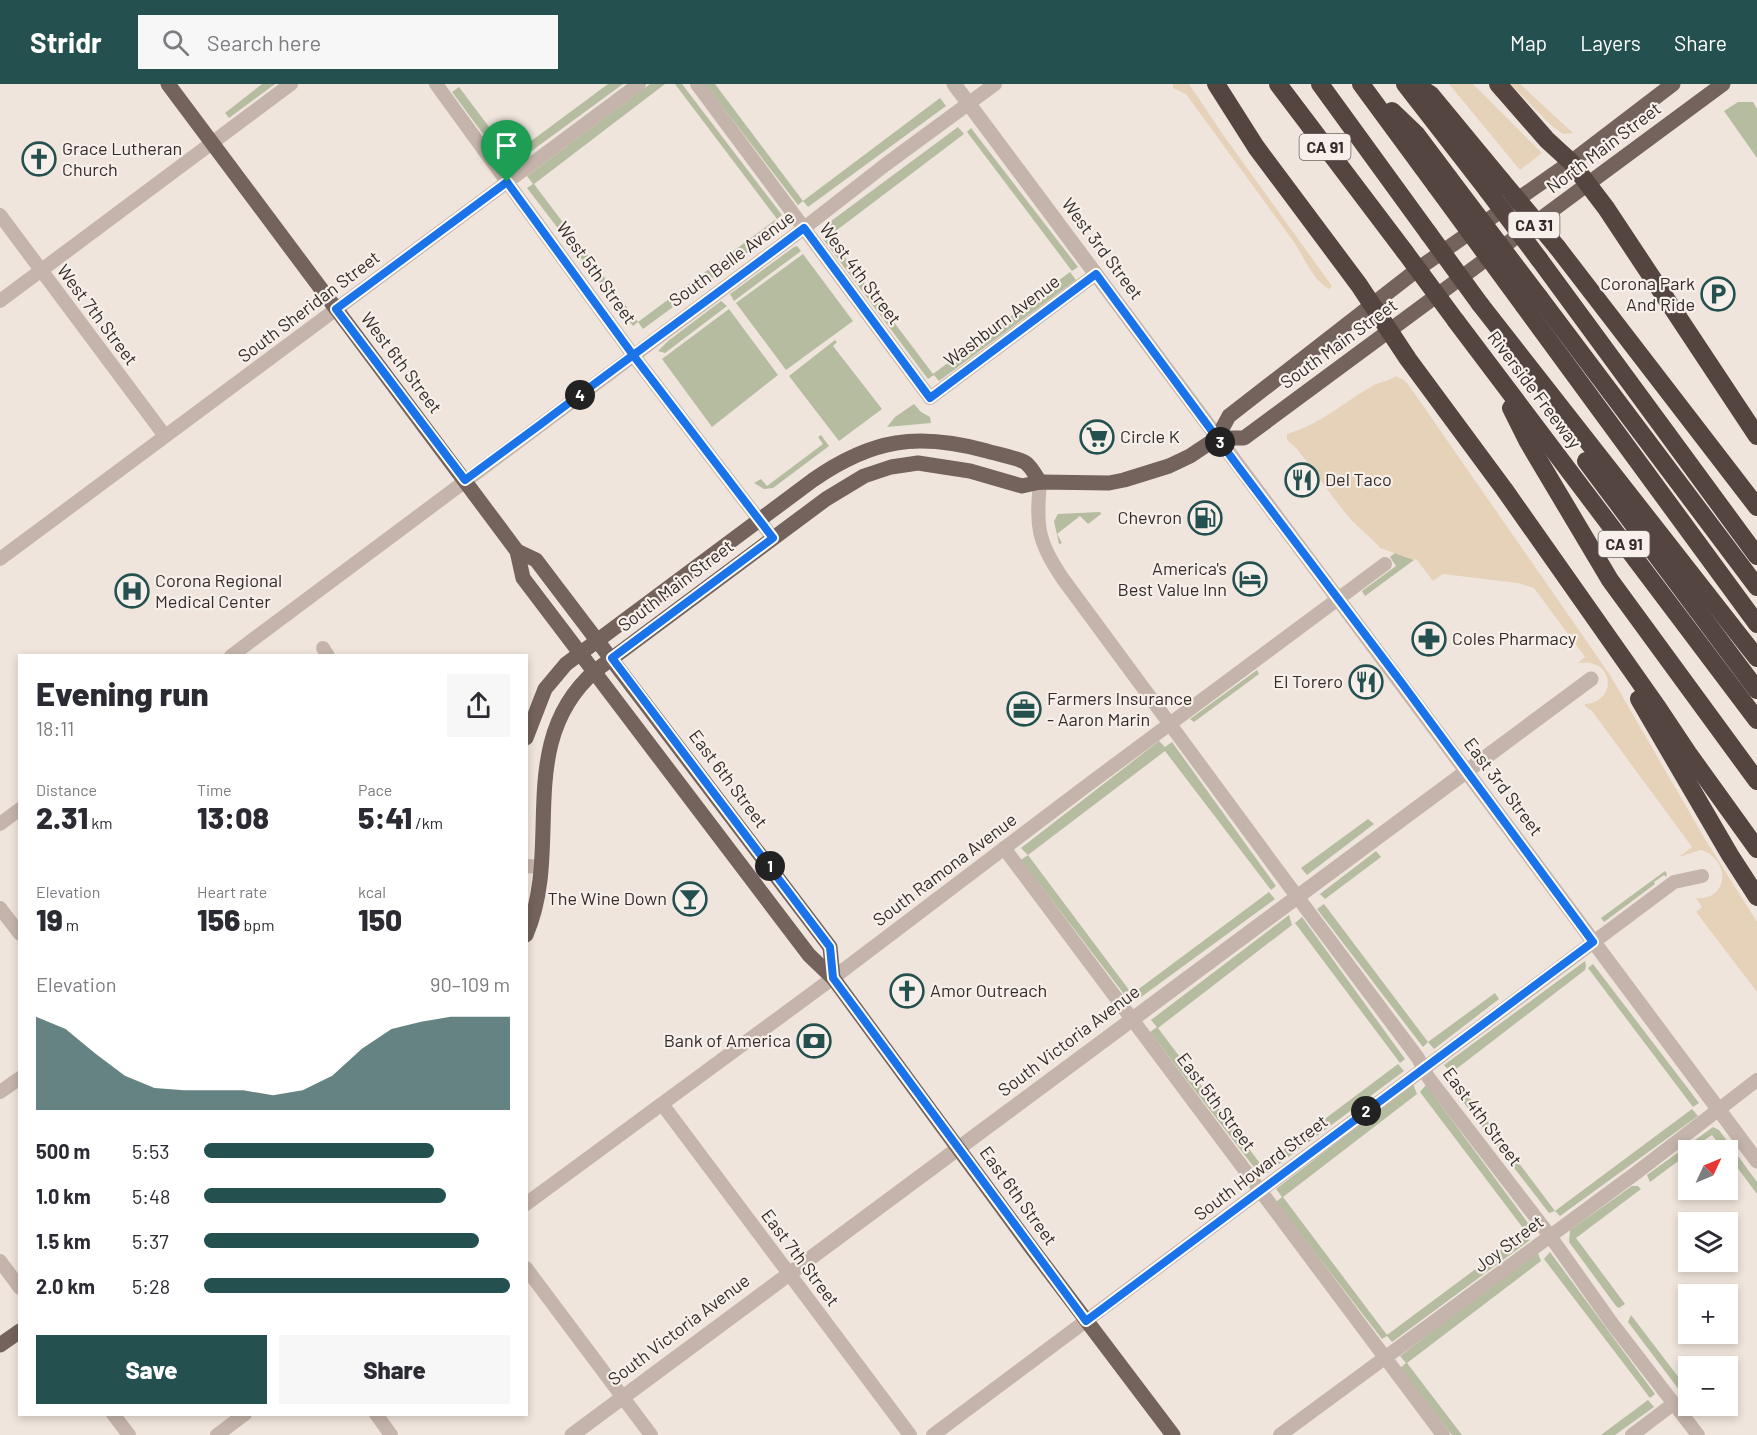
<!DOCTYPE html>
<meta charset="utf-8">
<style>
:root{--surface:#fff;--page:#f7f7f7;--text:#2b2b33;--muted:#7c7c81;--accent:#24504f}
body{margin:0;font-family:Barlow,sans-serif;background:var(--page);color:var(--text);height:100vh;display:flex;flex-direction:column;font-size:22px;white-space:nowrap}
*{box-sizing:border-box;margin:0}
p{font-size:20px;color:var(--muted)}
.icon{flex:none;width:33px;height:33px;fill:none;stroke:currentColor;stroke-width:2;stroke-linecap:round;stroke-linejoin:round}
.map{position:relative;flex:1;overflow:hidden}
.panel{position:absolute;left:18px;top:570px;width:510px;height:762px;display:flex;flex-direction:column;background:var(--surface);border-radius:0px;box-shadow:0 3px 9px #0003}
.panel>*{flex:none}
.needle{width:39px;rotate:46deg}
.fabs{position:absolute;left:1678px;top:1056px;display:grid;gap:12px}
.fabs a{display:grid;place-items:center;width:60px;height:60px;border-radius:0px;background:var(--surface);box-shadow:0 3px 9px #0003;font-size:30px}
.pin{position:absolute;display:grid;place-items:center;width:51px;height:51px;color:#fff;margin:-62px -26px;border-radius:50% 50% 50% 0;rotate:-45deg;box-shadow:0 0 6px #0007}
.pin .icon{rotate:45deg}
.km{position:absolute;width:30px;height:30px;margin:-15px;border-radius:50%;background:#222;color:#fff;font-size:16px;line-height:30px;text-align:center}
.round{display:grid;place-items:center;flex:none;width:63px;height:63px;border-radius:0px;background:var(--page)}
.headline{display:flex;align-items:center;justify-content:space-between;height:102px;padding:0 18px}
h1{font-size:33px;font-weight:800;line-height:45px}
.metrics{display:grid;grid-template-columns:repeat(3,1fr);gap:9px;height:102px;padding:6px 18px}
.metrics div{display:grid;align-content:center}
.metrics b{font-size:30px;font-weight:800}
.metrics small{font-size:16px;font-weight:400}
.metrics p{font-size:16px}
.chart{height:168px;padding:12px 18px}
.chart p{display:flex;justify-content:space-between}
.chart svg{width:100%;height:108px;margin-top:6px;fill:var(--accent);opacity:.7}
.button{display:flex;gap:12px;margin-top:auto;padding:12px 18px}
.button a{flex:1;height:69px;border-radius:0px;background:var(--accent);color:#fff;font-size:24px;font-weight:800;line-height:69px;text-align:center}
.button a+a{background:var(--page);color:var(--text)}
ul{padding:0 18px;list-style:none;font-size:20px}
li{display:grid;grid-template-columns:96px 72px 1fr;align-items:center;height:45px}
li i{height:15px;border-radius:8px;background:var(--accent)}
header{display:flex;align-items:center;gap:36px;box-sizing:border-box;height:84px;padding:0 30px;background:var(--accent);color:#fff}
header strong{font-size:28px}
nav{display:flex;gap:33px;margin-inline-start:auto;font-size:21px}
.search{width:420px;height:54px;background:var(--page);display:flex;align-items:center;gap:15px;box-sizing:border-box;padding:0 21px;border-radius:0px;color:var(--muted);font-size:22px}
.map>svg:first-child{display:block}
.green{fill:#b5bc9f}
.sand{fill:#e6d2b8}
.lines{fill:none;stroke-linecap:round;stroke-linejoin:round}
.minor{stroke:#c5b4ab;stroke-width:14}
.tertiary{stroke:#c5b4ab;stroke-width:15}
.primary{stroke:#74625c;stroke-width:15}
.motorway{stroke:#544541;stroke-width:18}
.motorway-bridge{stroke:#544541;stroke-width:18}
.route-casing{stroke:#fff;stroke-width:12}
.route{stroke:#1a73e8;stroke-width:8}
.labels{text-anchor:middle;stroke-width:4.5;stroke-linejoin:round;paint-order:stroke}
.shield{fill:#f7efe9;stroke:#6e6663;stroke-width:1.5}
.shield-label{font-size:16px;font-weight:bold;fill:#342c29}
.street-label{font-size:18px;fill:#342c29;stroke:#f7efe9}
.poi-label{font-size:18px;fill:#342c29;stroke:#f7efe9;text-anchor:start}
</style>
<header>
<strong>Stridr</strong>
<div class="search"><svg class="icon" aria-label="search" viewBox="0 0 24 24"><circle cx="10" cy="10" r="6"/><path d="M15 15l6 6"/></svg>Search here</div>
<nav><a>Map</a><a>Layers</a><a>Share</a></nav>
</header>
<div class="map">
<svg width="1757" height="1351" viewBox="0 0 1757 1351">
<rect width="100%" height="100%" fill="#efe5dd"/>
<g class="green">
<path d="M262,0h13l-46,34 -4,-5z"/>
<path d="M608,0h15l-112,82 -5,-1 -54,-73 7,-5 52,69z"/>
<path d="M650,0h15l-131,100 104,138 137,-102 6,8 -138,101 -5,-7 -5,4 -106,-138 6,-4 -6,-8z"/>
<path d="M675,0h7l100,131 -5,4z"/>
<path d="M705,0h10l88,117 137,-103 6,8 -138,101 -5,-6 -5,4z"/>
<path d="M1738,18h15l4,7v49l-33,-47z"/>
<path d="M958,43l6,7 -135,102 104,138 137,-102 6,8 -137,101 -5,-6 -6,4 -105,-140 6,-3 -6,-9z"/>
<path d="M971,44l107,139 -6,4 -105,-139z"/>
<path d="M797,162l4,5 -67,50 -4,-7 64,-47z"/>
<path d="M803,170l50,67 -67,49 -50,-67z"/>
<path d="M721,217l6,5 -62,47 -7,-2 10,-10z"/>
<path d="M729,225l49,66 -66,52 -50,-68z"/>
<path d="M835,256l2,2 -4,4 49,63 -43,32 -50,-65z"/>
<path d="M914,320l7,8 9,5 1,6 -44,4 8,-10z"/>
<path d="M821,351l8,11 -56,42 -9,1 -10,-6 7,-4 6,7 56,-42 -5,-7z"/>
<path d="M1100,428l1,2 -13,10 -8,-8 -23,18 5,9 -3,1 -5,-23 4,-7z"/>
<path d="M1395,469l19,7 -49,36 -3,-5 34,-25 -6,-9z"/>
<path d="M1257,586l2,4 -65,48 -4,-3z"/>
<path d="M1159,657l6,6 7,-5 104,144 -5,4 -106,-139 -137,104 104,139 137,-102 6,7 -138,101 -5,-6 -5,4 -106,-138 7,-5 -7,-7z"/>
<path d="M1368,735l6,5 -67,51 -6,-7z"/>
<path d="M1376,767l5,6 -56,42 -5,-5z"/>
<path d="M1665,787l2,3 -1,3 -2,-2 -10,7 1,2 -51,38 -3,-4z"/>
<path d="M1324,820l104,138 67,-49 4,6 -65,50 -6,-7 -5,5 -106,-138z"/>
<path d="M1289,831l3,10 -134,103 104,138 136,-102 6,7 -137,102 -5,-7 -6,4 -106,-138 7,-5 -6,-7z"/>
<path d="M1302,833l103,142 -5,4 -105,-140z"/>
<path d="M1585,877l1,5 -1,4 -134,103 104,138 137,-102 6,7 -138,100 -5,-5 -6,2 -105,-136 6,-5 -6,-7z"/>
<path d="M1593,880l106,139 -6,4 -105,-139z"/>
<path d="M1413,1000l4,10 -134,103 104,138 137,-102 6,7 -138,102 -5,-6 -5,3 -106,-137 6,-5 -6,-8z"/>
<path d="M1426,1001l105,142 -5,5 -106,-140z"/>
<path d="M1713,1043l6,3 38,52v12l-29,-39v-5h-4l-12,-15 -23,15v3l-39,29 -3,-7z"/>
<path d="M1632,1102h6l3,3 -65,49 49,66 -6,4 -3,-2 -47,-64 1,-12z"/>
<path d="M1537,1167l4,10 -134,102 55,72h-10l-52,-67 6,-5 -6,-7z"/>
<path d="M1550,1168l105,142 -5,4 -106,-139z"/>
<path d="M1631,1231l58,76v12l-61,-81z"/>
<path d="M1648,1316l6,7 -39,28h-14z"/>
</g>
<g class="sand">
<path d="M1173,0h16l35,52 108,150 -3,3c-17,-9 -26,-35 -38,-51 -35,-48 -70,-96 -105,-144l-13,-6z"/>
<path d="M1449,0h24l69,69 -22,17z"/>
<path d="M1510,0h10l53,49 -10,1 -11,-8z"/>
<path d="M1395,292l9,4 4,4 202,291 95,164 52,83v70l-61,-80 6,-5 -6,-9c32,3 36,-38 5,-48l-22,7 13,-10 -100,-136 -7,-5v-2c33,-2 30,-47 -7,-41l7,-6 -51,-69 -16,-5 -75,-9 -10,7 -17,-22 -2,1 -34,-12c-8,-10 -22,-20 -32,-32 -18,-21 -33,-45 -51,-67l-10,-9v-6c34,-10 56,-31 87,-49 7,-4 15,-3 21,-9z"/>
</g>
<g class="lines">
<g class="minor">
<path d="M436,0l197,271 140,183"/>
<path d="M697,0l233,314 166,-124"/>
<path d="M0,131l165,221"/>
<path d="M0,217l291,-217"/>
<path d="M1040,398c-4,44 -3,59 23,97l224,304 131,175 10,19 122,159 61,86 87,113"/>
<path d="M0,475l639,-475"/>
<path d="M323,564l5,8"/>
<path d="M231,572l564,-421 90,-70 110,-81"/>
<path d="M0,740l20,-15"/>
<path d="M1004,764l439,587"/>
<path d="M526,782l15,1"/>
<path d="M0,824l20,26"/>
<path d="M0,1008l20,-14"/>
<path d="M662,1020l248,331"/>
<path d="M526,1120l307,-226 252,-191 300,-223"/>
<path d="M0,1177l20,27"/>
<path d="M526,1184l125,167"/>
<path d="M113,1330l16,21"/>
<path d="M376,1330l15,21"/>
<path d="M217,1351l28,-21"/>
<path d="M933,1351l741,-553 28,-6"/>
<path d="M1280,1351l356,-262 121,-93"/>
<path d="M1632,1351l41,-31"/>
</g>
<g class="tertiary">
<path d="M954,0l803,1077"/>
<path d="M572,1351l1019,-756"/>
</g>
<g class="primary">
<path d="M168,0l349,467 6,27 286,377 24,23 197,268 143,189"/>
<path d="M1217,354h27l479,-354"/>
<path d="M517,467l19,9 294,387 3,31"/>
<path d="M526,654l19,-49 21,-25 247,-184c59,-41 104,-48 174,-29 9,3 32,7 39,12 6,5 10,13 14,19"/>
<path d="M526,851c38,-87 -13,-192 69,-264l231,-172 38,-23 27,-9 27,-4 52,8 52,15 18,-4 69,1 15,-3 45,-14 21,-10 27,-18 12,-22 193,-150 149,-104 102,-78"/>
<path d="M0,1261l20,-14"/>
</g>
<g class="motorway">
<path d="M1216,0l40,63 103,138 49,74 96,130 154,219 30,45 69,96"/>
<path d="M1278,0l127,168"/>
<path d="M1320,0l109,150"/>
<path d="M1361,0l75,102"/>
<path d="M1405,0l83,107"/>
<path d="M1415,0l16,11 71,86"/>
<path d="M1498,0l49,56 24,22 35,46 151,228"/>
<path d="M1392,27l24,23 33,44"/>
<path d="M1557,163l200,260"/>
<path d="M1539,175l218,297"/>
<path d="M1539,213l218,290"/>
<path d="M1480,220l277,354"/>
<path d="M1524,222l233,318"/>
<path d="M1456,237l301,399"/>
<path d="M1511,324l17,34 82,138 147,201"/>
<path d="M1586,377l171,229"/>
<path d="M1639,615l91,156 27,42"/>
</g>
<g class="motorway-bridge">
<path d="M1449,94l90,119"/>
<path d="M1502,97l55,66"/>
<path d="M1436,102l88,120"/>
<path d="M1488,107l51,68"/>
<path d="M1429,150l51,70"/>
<path d="M1405,168l51,69"/>
</g>
</g>
<g class="lines">
<defs>
<path id="route" d="M507,98l126,173 140,183 -161,120 218,289 3,31 253,343 507,-379 -192,-260 -161,-213 -144,-195 -166,124 -126,-170c-87,66 -176,130 -263,196l-76,56 -129,-171 171,-127"/>
</defs>
<use href="#route" class="route-casing"/>
<use href="#route" class="route"/>
</g>
<defs>
<symbol id="church-ring" viewBox="-11 -11 22 22"><circle r="9.5" fill="#f7efe9" stroke="#24504f" stroke-width="1.5"/><path d="M-1.2-6h2.4v3.5h3.3v2.4h-3.3V6h-2.4V-.1h-3.3v-2.4h3.3Z" fill="#24504f"/></symbol>
<symbol id="parking-ring" viewBox="-11 -11 22 22"><circle r="9.5" fill="#f7efe9" stroke="#24504f" stroke-width="1.5"/><path d="M-3.5-5.5H1a3.5 3.5 0 0 1 0 7H-1V5.5H-3.5ZM-1-3.4V-.6H.8a1.4 1.4 0 0 0 0-2.8Z" fill="#24504f"/></symbol>
<symbol id="supermarket-ring" viewBox="-11 -11 22 22"><circle r="9.5" fill="#f7efe9" stroke="#24504f" stroke-width="1.5"/><path d="M-6-5.5h2.5l.6 2H6L4.5 2H-2.5L-4.4-4H-6ZM-1.5 3.2a1.3 1.3 0 1 0 .1 0ZM3 3.2a1.3 1.3 0 1 0 .1 0Z" fill="#24504f"/></symbol>
<symbol id="restaurant-ring" viewBox="-11 -11 22 22"><circle r="9.5" fill="#f7efe9" stroke="#24504f" stroke-width="1.5"/><path d="M-5-6h1v4h1v-4h1v4h1v-4h1v5L-1.5 .5V6h-2V.5L-5-1ZM5-6V6H3V1.5H1.5Q1.5-4 5-6Z" fill="#24504f"/></symbol>
<symbol id="fuel-ring" viewBox="-11 -11 22 22"><circle r="9.5" fill="#f7efe9" stroke="#24504f" stroke-width="1.5"/><path d="M-5.5-6h7V0h2V4h1.3V-2.5L3-4.5l.8-.8L6-3V5H2.5V1h-1V6h-7ZM-4.2-4.7v3.2H.2V-4.7Z" fill="#24504f"/></symbol>
<symbol id="hotel-ring" viewBox="-11 -11 22 22"><circle r="9.5" fill="#f7efe9" stroke="#24504f" stroke-width="1.5"/><path d="M-6-4.5h1.5V1H6V5H4.5V3h-9V5H-6ZM-4 0a1.8 1.8 0 1 1 3.6 0ZM.5 0V-2.5h3Q6-2.5 6 0Z" fill="#24504f"/></symbol>
<symbol id="hospital-ring" viewBox="-11 -11 22 22"><circle r="9.5" fill="#f7efe9" stroke="#24504f" stroke-width="1.5"/><path d="M-5-5h3v3.5h4V-5h3V5h-3V1.5h-4V5h-3Z" fill="#24504f"/></symbol>
<symbol id="pharmacy-ring" viewBox="-11 -11 22 22"><circle r="9.5" fill="#f7efe9" stroke="#24504f" stroke-width="1.5"/><path d="M-2-6h4v4h4v4h-4v4h-4v-4h-4v-4h4Z" fill="#24504f"/></symbol>
<symbol id="office-ring" viewBox="-11 -11 22 22"><circle r="9.5" fill="#f7efe9" stroke="#24504f" stroke-width="1.5"/><path d="M-6-3h4V-5.5h4V-3h4V5H-6ZM-1-4.5V-3h2v-1.5ZM-6 0V1H6V0Z" fill="#24504f"/></symbol>
<symbol id="bar-ring" viewBox="-11 -11 22 22"><circle r="9.5" fill="#f7efe9" stroke="#24504f" stroke-width="1.5"/><path d="M-6-5H6L.8 .8V4.5H3.5V6h-7V4.5H-.8V.8Z" fill="#24504f"/></symbol>
<symbol id="bank-ring" viewBox="-11 -11 22 22"><circle r="9.5" fill="#f7efe9" stroke="#24504f" stroke-width="1.5"/><path d="M-6-4H6V4H-6ZM0-2.3a2.3 2.3 0 1 0 0 4.6a2.3 2.3 0 1 0 0-4.6Z" fill="#24504f"/></symbol>
</defs>
<g fill-rule="evenodd">
<use href="#church-ring" x="20" y="56" width="38" height="38"/>
<use href="#parking-ring" x="1699" y="191" width="38" height="38"/>
<use href="#supermarket-ring" x="1078" y="334" width="38" height="38"/>
<use href="#restaurant-ring" x="1283" y="377" width="38" height="38"/>
<use href="#fuel-ring" x="1186" y="415" width="38" height="38"/>
<use href="#hotel-ring" x="1231" y="476" width="38" height="38"/>
<use href="#hospital-ring" x="113" y="488" width="38" height="38"/>
<use href="#pharmacy-ring" x="1410" y="536" width="38" height="38"/>
<use href="#restaurant-ring" x="1347" y="579" width="38" height="38"/>
<use href="#office-ring" x="1005" y="606" width="38" height="38"/>
<use href="#bar-ring" x="671" y="796" width="38" height="38"/>
<use href="#church-ring" x="888" y="888" width="38" height="38"/>
<use href="#bank-ring" x="795" y="938" width="38" height="38"/>
</g>
<g class="labels">
<g class="shield">
<rect x="1299.5" y="50" width="51" height="26" rx="4.5"/>
<rect x="1508.5" y="128" width="51" height="26" rx="4.5"/>
<rect x="1598.5" y="447" width="51" height="26" rx="4.5"/>
</g>
<g class="shield-label">
<text x="1325" y="69">CA 91</text>
<text x="1534" y="147">CA 31</text>
<text x="1624" y="466">CA 91</text>
</g>
<g class="street-label">
<text transform="translate(1604 64) rotate(-37)" y="6">North Main Street</text>
<text transform="translate(1102 165) rotate(53)" y="6">West 3rd Street</text>
<text transform="translate(732 175) rotate(-36)" y="6">South Belle Avenue</text>
<text transform="translate(596 189) rotate(54)" y="6">West 5th Street</text>
<text transform="translate(860 190) rotate(53)" y="6">West 4th Street</text>
<text transform="translate(309 223) rotate(-37)" y="6">South Sheridan Street</text>
<text transform="translate(97 231) rotate(53)" y="6">West 7th Street</text>
<text transform="translate(1002 237) rotate(-37)" y="6">Washburn Avenue</text>
<text transform="translate(1339 260) rotate(-36)" y="6">South Main Street</text>
<text transform="translate(401 279) rotate(53)" y="6">West 6th Street</text>
<text transform="translate(1534 306) rotate(53)" y="6">Riverside Freeway</text>
<text transform="translate(676 502) rotate(-37)" y="6">South Main Street</text>
<text transform="translate(728 695) rotate(53)" y="6">East 6th Street</text>
<text transform="translate(1503 703) rotate(53)" y="6">East 3rd Street</text>
<text transform="translate(945 786) rotate(-37)" y="6">South Ramona Avenue</text>
<text transform="translate(1069 957) rotate(-37)" y="6">South Victoria Avenue</text>
<text transform="translate(1216 1018) rotate(53)" y="6">East 5th Street</text>
<text transform="translate(1482 1033) rotate(53)" y="6">East 4th Street</text>
<text transform="translate(1261 1084) rotate(-37)" y="6">South Howard Street</text>
<text transform="translate(1018 1112) rotate(54)" y="6">East 6th Street</text>
<text transform="translate(1509 1160) rotate(-37)" y="6">Joy Street</text>
<text transform="translate(800 1174) rotate(53)" y="6">East 7th Street</text>
<text transform="translate(679 1246) rotate(-37)" y="6">South Victoria Avenue</text>
</g>
<g class="poi-label">
<text x="62" y="71">Grace Lutheran<tspan x="62" dy="21">Church</tspan></text>
<text x="1695" y="206" text-anchor="end">Corona Park<tspan x="1695" dy="21">And Ride</tspan></text>
<text x="1120" y="359">Circle K</text>
<text x="1325" y="402">Del Taco</text>
<text x="1182" y="440" text-anchor="end">Chevron</text>
<text x="1227" y="491" text-anchor="end">America's<tspan x="1227" dy="21">Best Value Inn</tspan></text>
<text x="155" y="503">Corona Regional<tspan x="155" dy="21">Medical Center</tspan></text>
<text x="1452" y="561">Coles Pharmacy</text>
<text x="1343" y="604" text-anchor="end">El Torero</text>
<text x="1047" y="621">Farmers Insurance<tspan x="1047" dy="21">- Aaron Marin</tspan></text>
<text x="667" y="821" text-anchor="end">The Wine Down</text>
<text x="930" y="913">Amor Outreach</text>
<text x="791" y="963" text-anchor="end">Bank of America</text>
</g>
</g>
</svg>
<div class="fabs">
<a><svg class="needle" viewBox="-14 -14 28 28"><path d="M0-13l5 13h-10z" fill="#e53935"/><path d="M0 13l5-13h-10z" fill="#7c7c81"/></svg></a>
<a><svg class="icon" aria-label="layers" viewBox="0 0 24 24"><path d="M12 4l9 5-9 5-9-5zM3 14l9 5 9-5"/></svg></a>
<a>+</a>
<a>−</a>
</div>
<div class="pin" style="left:507px;top:98px;background:#1e9e55"><svg class="icon" aria-label="arrive" viewBox="0 0 24 24"><path d="M6 21V4h12l-3 4 3 4H6"/></svg></div>
<b class="km" style="left:770px;top:782px">1</b>
<b class="km" style="left:1366px;top:1027px">2</b>
<b class="km" style="left:1220px;top:358px">3</b>
<b class="km" style="left:580px;top:311px">4</b>
<section class="panel">
<div class="headline"><div><h1>Evening run</h1><p>18:11</p></div><a class="round"><svg class="icon" aria-label="share" viewBox="0 0 24 24"><path d="M12 15V3M7 8l5-5 5 5M5 13v7h14v-7"/></svg></a></div>
<div class="metrics">
<div><p>Distance</p><b>2.31<small> km</small></b></div>
<div><p>Time</p><b>13:08</b></div>
<div><p>Pace</p><b>5:41<small> /km</small></b></div>
</div>
<div class="metrics">
<div><p>Elevation</p><b>19<small> m</small></b></div>
<div><p>Heart rate</p><b>156<small> bpm</small></b></div>
<div><p>kcal</p><b>150</b></div>
</div>
<div class="chart"><p><span>Elevation</span>90–109 m</p>
<svg viewBox="0 0 160 44" preserveAspectRatio="none"><path d="M0 44V6L10 11L20 21L30 30L40 35L50 36L60 36L70 36L80 38L90 36L100 30L110 19L120 11L130 8L140 6L150 6L160 6V44z"/></svg>
</div>
<ul>
<li><b>500 m</b>5:53<i style="width:75%"></i></li>
<li><b>1.0 km</b>5:48<i style="width:79%"></i></li>
<li><b>1.5 km</b>5:37<i style="width:90%"></i></li>
<li><b>2.0 km</b>5:28<i style="width:100%"></i></li>
</ul>
<div class="button"><a>Save</a><a>Share</a></div>
</section>
</div>
